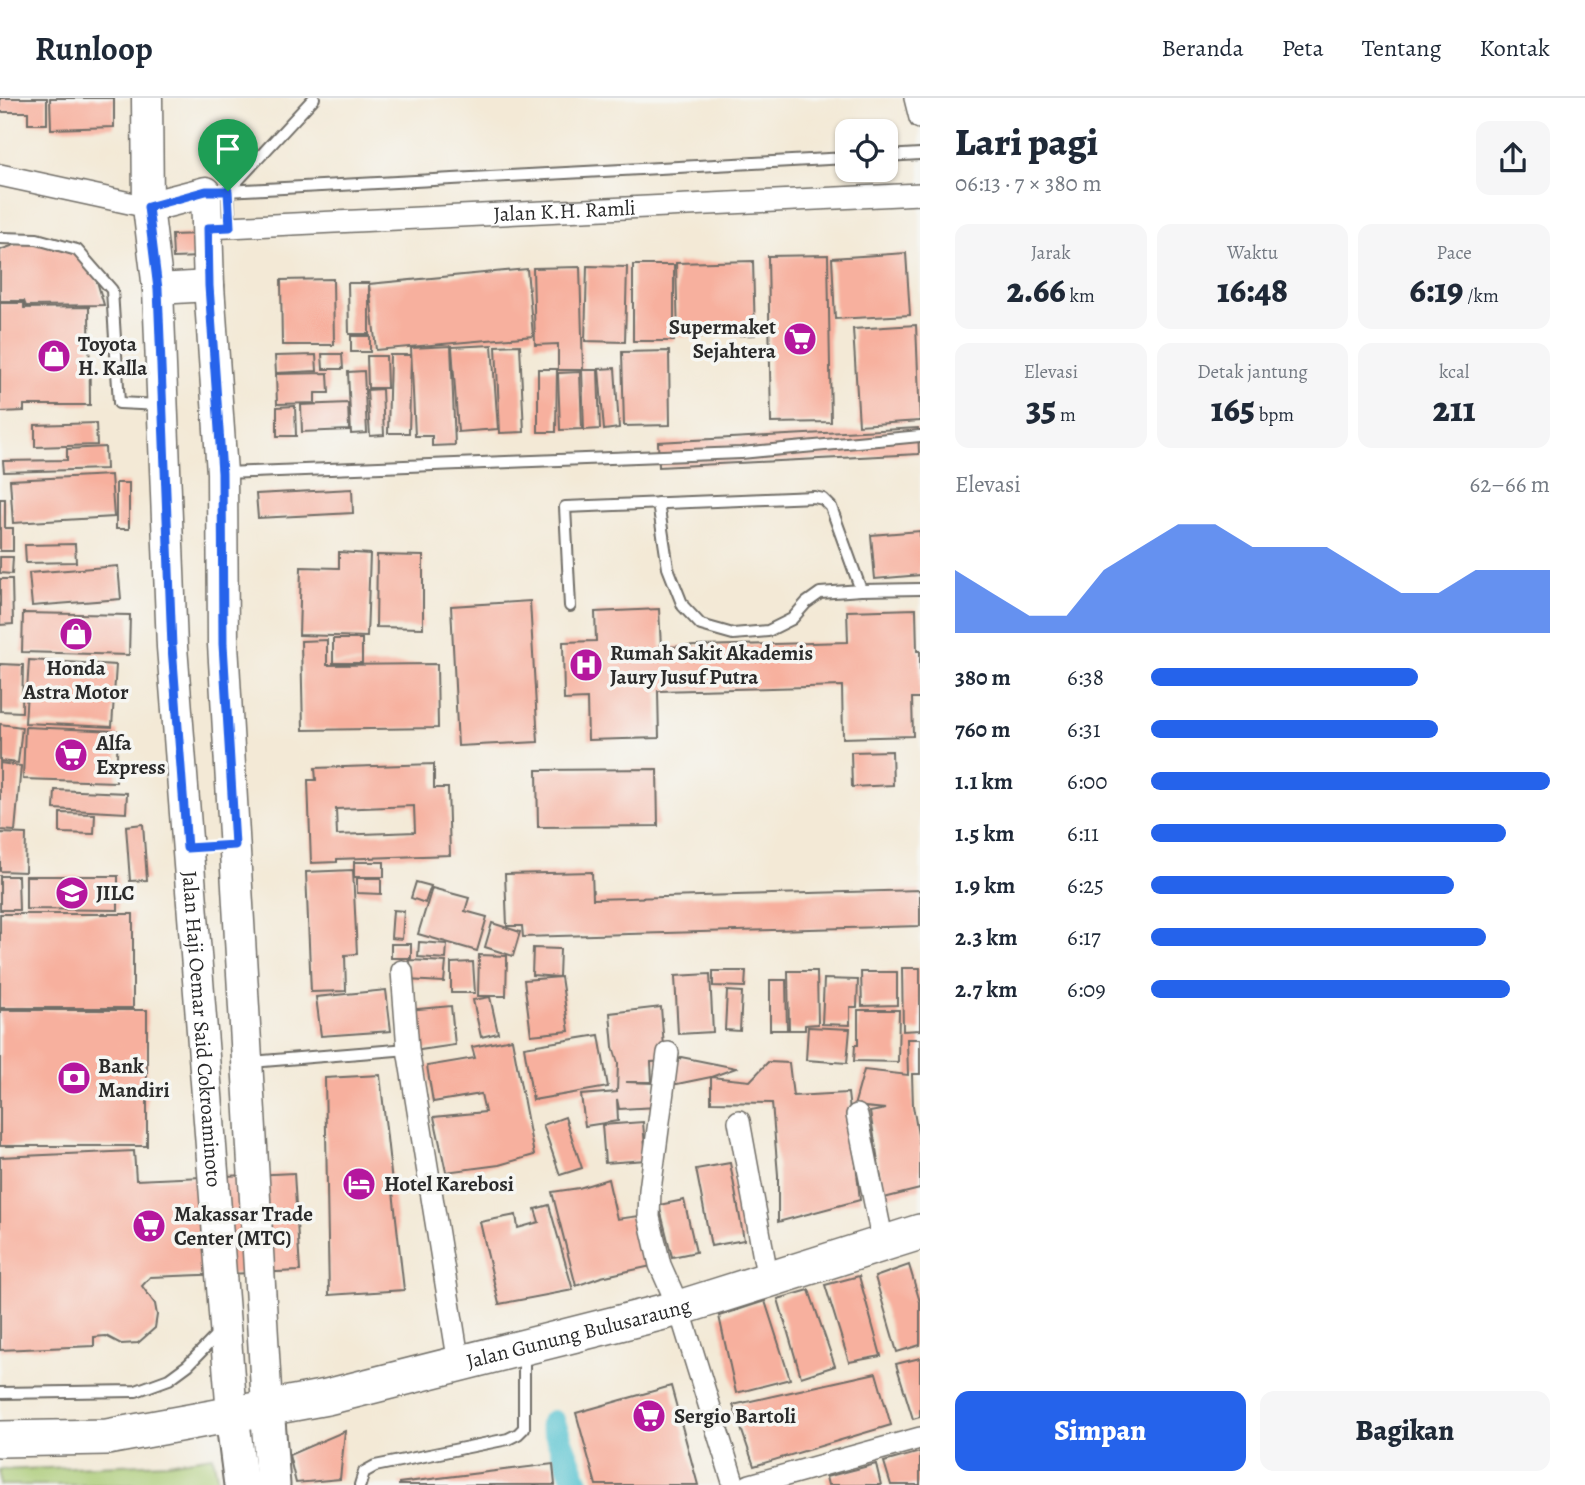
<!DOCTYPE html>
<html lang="id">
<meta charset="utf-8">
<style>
:root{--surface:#fff;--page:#f6f6f7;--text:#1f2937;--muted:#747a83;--line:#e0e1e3;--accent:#2563eb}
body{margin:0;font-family:Alegreya,serif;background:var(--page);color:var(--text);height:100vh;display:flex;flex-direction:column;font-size:26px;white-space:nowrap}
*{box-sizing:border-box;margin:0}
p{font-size:23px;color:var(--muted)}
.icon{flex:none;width:38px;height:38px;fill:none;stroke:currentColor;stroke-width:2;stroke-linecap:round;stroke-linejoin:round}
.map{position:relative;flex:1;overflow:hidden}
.panel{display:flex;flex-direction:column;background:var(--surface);width:665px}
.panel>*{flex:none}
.controls{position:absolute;left:835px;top:21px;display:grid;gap:14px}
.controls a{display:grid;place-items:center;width:63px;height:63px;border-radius:14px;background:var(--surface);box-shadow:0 2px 5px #0004;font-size:35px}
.pin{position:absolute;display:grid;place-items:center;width:60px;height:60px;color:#fff;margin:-72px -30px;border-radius:50% 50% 50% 0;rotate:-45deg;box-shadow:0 0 7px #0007}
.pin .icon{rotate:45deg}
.round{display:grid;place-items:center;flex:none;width:74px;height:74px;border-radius:14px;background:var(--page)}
.headline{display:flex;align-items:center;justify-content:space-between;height:119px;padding:0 35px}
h1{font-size:38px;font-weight:800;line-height:52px}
.figures{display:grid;grid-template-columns:repeat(3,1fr);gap:10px;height:119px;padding:7px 35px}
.figures div{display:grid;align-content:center;border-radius:14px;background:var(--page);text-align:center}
.figures b{font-size:35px;font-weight:800}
.figures small{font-size:19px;font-weight:400}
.figures p{font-size:19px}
.chart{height:196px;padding:14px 35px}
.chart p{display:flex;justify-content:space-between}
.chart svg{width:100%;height:126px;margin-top:7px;fill:var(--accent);opacity:.7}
.action{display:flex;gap:14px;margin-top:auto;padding:14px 35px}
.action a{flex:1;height:80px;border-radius:14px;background:var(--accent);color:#fff;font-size:28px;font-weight:800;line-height:80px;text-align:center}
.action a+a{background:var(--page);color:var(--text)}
ul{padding:0 35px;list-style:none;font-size:23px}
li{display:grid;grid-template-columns:112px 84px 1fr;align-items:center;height:52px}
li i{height:18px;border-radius:9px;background:var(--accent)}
header{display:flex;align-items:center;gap:42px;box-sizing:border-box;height:98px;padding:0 35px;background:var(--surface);border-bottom:2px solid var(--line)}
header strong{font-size:33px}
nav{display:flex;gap:38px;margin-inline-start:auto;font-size:24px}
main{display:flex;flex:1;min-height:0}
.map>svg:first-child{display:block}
.green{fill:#a8c972;stroke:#6a7a4e;stroke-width:2}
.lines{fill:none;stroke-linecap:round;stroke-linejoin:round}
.canal{stroke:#57c3d0;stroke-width:26}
.building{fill:#f7b09e;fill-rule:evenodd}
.service-casing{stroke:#716e67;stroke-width:14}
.minor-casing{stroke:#716e67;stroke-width:24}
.secondary-casing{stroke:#716e67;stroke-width:33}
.primary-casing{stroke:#716e67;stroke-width:37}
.trunk-casing{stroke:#716e67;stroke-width:38}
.service{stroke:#fff;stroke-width:10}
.minor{stroke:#fff;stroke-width:21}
.secondary{stroke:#fff;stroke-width:30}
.primary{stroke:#fff;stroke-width:33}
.trunk{stroke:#fff;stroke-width:35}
.route-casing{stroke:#fff;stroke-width:14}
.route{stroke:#2563eb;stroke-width:9}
.labels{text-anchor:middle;stroke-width:7;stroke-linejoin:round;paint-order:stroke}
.street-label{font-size:21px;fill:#2b2b2b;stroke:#f6f6f2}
.poi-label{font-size:21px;font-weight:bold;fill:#2b2b2b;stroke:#f6f6f2;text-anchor:start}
</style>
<header>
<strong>Runloop</strong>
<nav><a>Beranda</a><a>Peta</a><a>Tentang</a><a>Kontak</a></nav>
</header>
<main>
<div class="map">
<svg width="920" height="1387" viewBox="0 0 920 1387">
<rect width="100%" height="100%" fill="#f6f6f2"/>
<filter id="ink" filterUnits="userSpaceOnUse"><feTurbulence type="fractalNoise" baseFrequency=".0143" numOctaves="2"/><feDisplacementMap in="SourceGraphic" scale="14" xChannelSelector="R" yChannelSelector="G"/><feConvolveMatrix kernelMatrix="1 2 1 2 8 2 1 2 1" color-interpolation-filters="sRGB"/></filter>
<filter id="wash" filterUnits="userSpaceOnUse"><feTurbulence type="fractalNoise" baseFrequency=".00686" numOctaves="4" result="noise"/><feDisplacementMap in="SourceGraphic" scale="28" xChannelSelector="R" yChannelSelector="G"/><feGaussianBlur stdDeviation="1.57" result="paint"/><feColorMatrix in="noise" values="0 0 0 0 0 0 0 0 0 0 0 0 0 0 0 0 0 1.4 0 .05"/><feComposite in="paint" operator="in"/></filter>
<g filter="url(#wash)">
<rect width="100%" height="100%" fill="#f3e9d6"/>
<path class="green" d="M213,1358l6,29h-219v-15l168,-7z"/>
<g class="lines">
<path class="canal" d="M553,1325l24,62"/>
</g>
<g id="blocks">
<g class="building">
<path d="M0,0h47v26h-19v-12h-28z"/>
<path d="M50,0h64v29l-63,2z"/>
<path d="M200,136v23l-27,1 -1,-23z"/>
<path d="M31,141l39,8 24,24 10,34 -78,1 -2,-5h-24v-51z"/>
<path d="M906,155l4,62 -75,4 -3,-61z"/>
<path d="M828,157l3,167 -60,1 -3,-167z"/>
<path d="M753,163l2,74 -77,2 -2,-74z"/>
<rect x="633" y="167" width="41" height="76"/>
<path d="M587,168l40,1 -2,75 -40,-1z"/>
<path d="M580,169l3,103h-25v-26l-23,1 -2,-77z"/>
<path d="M527,171l6,67 -157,14 -7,-66z"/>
<path d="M333,181l1,66h-52l-1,-65z"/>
<path d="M348,185h21v51h-20z"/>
<path d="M0,205h24v5l65,-1 1,98h-66v6l-24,1z"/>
<path d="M916,227l4,96 -61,4 -6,-96z"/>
<rect x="351" y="238" width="19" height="16"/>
<path d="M492,247l6,84 -40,3 -6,-85z"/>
<path d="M520,247l4,87 -24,1 -4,-87z"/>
<path d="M451,248l4,99 -23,1v-10h-17l-4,-88z"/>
<path d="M669,253l1,74 -46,1 -2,-74z"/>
<path d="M322,256h20l1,15h-20z"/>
<path d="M316,257l1,16 -41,2 -1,-17z"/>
<path d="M390,257h21l-2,78h-21z"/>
<path d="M367,258h19l1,32h-19z"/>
<path d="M615,270l4,60 -15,2 -5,-61z"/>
<path d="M538,271h19l-1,63h-18z"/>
<path d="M582,272h16l2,59 -16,1z"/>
<path d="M364,273l3,62 -16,1 -3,-62z"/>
<path d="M580,274l2,57 -22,1 -2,-57z"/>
<path d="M328,275l1,20h-14v10l-38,1 -1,-30z"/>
<path d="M382,291l2,46 -14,1 -3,-46z"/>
<path d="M348,305l1,27 -47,2 -1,-27z"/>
<path d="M295,308l1,30h-19v-29z"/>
<path d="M96,325l1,22 -62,2v-22z"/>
<path d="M918,330l1,26 -260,13 -1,-25z"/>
<path d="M105,349l1,22 -102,3 -1,-11 64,-1v-11z"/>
<path d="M111,377l3,42 -101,6 -3,-43z"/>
<rect x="116" y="385" width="13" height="46"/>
<path d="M352,391l1,24 -95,5 -2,-24z"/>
<path d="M0,401h5v29h8v23h-13z"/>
<path d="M920,433v44l-45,4 -4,-44z"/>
<path d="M75,446l1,18 -50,1 -1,-18z"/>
<path d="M339,454l31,2 -3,83 -68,-2 2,-68 38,1z"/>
<path d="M377,457l46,1v72l-47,-1z"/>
<path d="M0,459h13l-1,17 -12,-1z"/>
<path d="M118,468l3,33 -89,7 -3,-33z"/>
<path d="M0,481h12l1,45 -13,1z"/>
<path d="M530,503l8,141 -80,4 -7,-140z"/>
<path d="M659,511l2,38 187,-5 -1,-31 69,-2 1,42h3v47h-8l1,38 -70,2 -1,-52 -184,5 1,47 -71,2 -1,-41 -23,1 -1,-58 33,-1 -1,-29z"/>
<path d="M23,515l107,2 -1,40 -107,-3z"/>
<rect x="333" y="541" width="29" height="24"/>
<path d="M327,542v25l110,-1 1,64 -135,2 -2,-89z"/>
<path d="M29,562l87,5 -4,62 -87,-4z"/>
<path d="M0,566l23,1 -1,47 -22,-1z"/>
<path d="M0,626l22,3 -4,36 -18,-2z"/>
<path d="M25,629l93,4 -2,51 -93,-3z"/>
<path d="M892,653l1,34 -41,2 -1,-35z"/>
<path d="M0,665l21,3 -6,65 -15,-1z"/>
<path d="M434,666v24h14l2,67 -113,4v3l-26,1 -3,-83h8l-1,-12zM414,708l1,26 -78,3 -1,-26z"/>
<path d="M657,671l1,57 -120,1 -1,-57z"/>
<path d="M55,692l72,3 -1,20 -72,-4z"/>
<path d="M60,715l35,1 -1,20 -34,-1z"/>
<path d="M143,726l4,56 -17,1 -4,-55z"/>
<path d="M0,735l26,1 -1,38 -25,-1z"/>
<rect x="354" y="764" width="30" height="15"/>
<path d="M353,772l4,84 -12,1 1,36 -35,1 -5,-120z"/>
<path d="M592,774l1,27 327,-9v36l-397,11 -1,-11h-15l-2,-52z"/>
<path d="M0,778h18l1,34h-19z"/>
<path d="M26,778h92v34l-92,-1z"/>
<path d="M357,780h24v16l-24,-1z"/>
<path d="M416,784l15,4 -6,17 -14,-5z"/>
<path d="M432,790l37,10 -4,13 22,6 -10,34 -59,-17z"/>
<path d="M393,812l11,1 -2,28 -11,-1z"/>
<rect x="0" y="816" width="133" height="94"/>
<path d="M492,825l28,9 -7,24 -28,-9z"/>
<path d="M419,844l28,2 -1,15 -28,-2z"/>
<rect x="391" y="846" width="20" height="14"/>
<path d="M533,850l27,1 -1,28 -27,-2z"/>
<path d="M479,857l28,1 -1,40h-28z"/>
<path d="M409,862l37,2 -2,20 -37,-2z"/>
<path d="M473,864l2,31h-24v-30z"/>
<path d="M902,870h18v62l-17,1z"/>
<path d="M713,873h33l-1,16 -32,-1z"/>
<path d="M788,873h29l1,53 -13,1v5h-16z"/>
<path d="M861,874h36v33l-35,1z"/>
<path d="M710,876l3,58 -35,2 -3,-58z"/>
<path d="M561,879l8,54 -38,4 -7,-55z"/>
<path d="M824,881l34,1 -1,27h-7v18l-28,-1z"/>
<path d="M770,882h16l1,50h-17z"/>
<path d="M386,892l5,41 -70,5 -5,-39z"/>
<path d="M727,893l15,1 -2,39 -15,-1z"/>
<path d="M490,899l8,36 -17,4 -8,-37z"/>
<path d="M451,908l4,39 -42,6 -5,-41z"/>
<path d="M661,909l4,54 -14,1 1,20h-26l27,1 5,24 -39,2 -2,-10 1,22 -33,5 -4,-31 36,-3 1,-29 -5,-16 -3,-34z"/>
<rect x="0" y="912" width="147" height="136"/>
<path d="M858,912h41l-1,52 -44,-1 1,-16h3z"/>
<path d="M808,929l42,2 -3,34 -41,-3z"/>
<path d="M599,937l9,52 -75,13 -9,-53z"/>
<path d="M512,941l22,116 -35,10 -53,7 -12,-55 51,-5 -4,-18 -48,8 -6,-36 48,-8 -3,-11z"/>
<path d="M907,941h13v35h-8l1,32 7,40v43l-36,9 -14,-86 16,-3 -32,-3 10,-36 44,5z"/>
<path d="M681,959l55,11 -25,9 -34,7 -13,-1z"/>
<path d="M768,964l21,1 4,33 55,-3 12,107 -82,22v-47l-6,-72 -61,-1v-25l39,4z"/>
<path d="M380,977l24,215 -75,5 -4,-217z"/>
<path d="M565,1019l17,51 -22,7 -17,-50z"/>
<path d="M643,1024l3,38 -41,3 -3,-38z"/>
<path d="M134,1053l2,29 158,-7 6,98 -150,6 -8,9 13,18 2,11 -2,13 -17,15 -17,1 -15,-8 -12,1v9l-94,4v-193z"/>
<path d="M730,1065l14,77 -33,6 -15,-77z"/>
<path d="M608,1081l9,40 30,-4 9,50 -55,12 -25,9 -24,-94 27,-4z"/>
<path d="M684,1102l12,52 -24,5 -13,-52z"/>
<path d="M549,1107l24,85 -74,14 -19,-82 36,-7 2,13 21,-6 -4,-13z"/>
<path d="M909,1167l11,37v43l-23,7 -22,-75z"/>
<path d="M859,1178l22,80 -32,6 -24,-77z"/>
<path d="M809,1192l26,76 -34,11 -23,-78z"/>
<path d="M765,1203l25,78 -54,14 -17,-77z"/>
<path d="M920,1260v59l-7,2 -17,-55z"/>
<path d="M876,1275l15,52 -137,41 -21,-61z"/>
<path d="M671,1288l27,99h-102l-20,-72z"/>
<path d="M345,1333l-5,48 -44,4 -7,-28z"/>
<path d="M920,1354v33h-29l-7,-23z"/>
<path d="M553,1366l2,21h-156v-2z"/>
<path d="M876,1366l5,21h-53l-2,-8z"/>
</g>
</g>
</g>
<g filter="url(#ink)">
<use href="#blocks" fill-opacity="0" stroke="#716e67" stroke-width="2"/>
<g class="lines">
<defs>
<g id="service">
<path d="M886,58l34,-2"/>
<path d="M207,94l640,-34"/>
<path d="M230,129l-2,-36 86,-93"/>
<path d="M0,140l37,1 40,11 35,40 7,113 41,2"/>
<path d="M224,375l517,-20 179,-17"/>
<path d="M658,405l10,65 15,38 18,19 32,9 35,-3 24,-12 14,-16 14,-10 41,-3"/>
<path d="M570,508l-5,-99 249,-10 9,2 8,8 30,83 59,-1"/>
<path d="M251,964l157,-13"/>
<path d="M0,1295l136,-2 33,-12 19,-14 33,-34"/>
<path d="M360,1387l4,-13 11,-6 133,-27 10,-5 6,-6v-74"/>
</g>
<g id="minor">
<path d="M915,0l5,20"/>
<path d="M0,77l148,32"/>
<path id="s1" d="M208,130l712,-34"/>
<path d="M402,873l6,78 51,315"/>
<path d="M668,955l-18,137 -1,27 11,48 19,43 55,177"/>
<path d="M857,1017l26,128"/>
<path d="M739,1023l29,159"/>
<path d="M750,1387l170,-47"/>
</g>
<g id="secondary">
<path id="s2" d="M147,0l1,109 10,82 14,358 60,768"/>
<path d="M148,109l58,-15 3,94 13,187 1,171 44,763"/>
<path d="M158,191l51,-3"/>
</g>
<g id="primary">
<path d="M267,1309l6,78"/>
<path d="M232,1317l9,70"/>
</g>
<g id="trunk">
<path id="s3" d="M0,1341l107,-2 220,-40 352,-89 241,-76"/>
</g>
</defs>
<use href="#service" class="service-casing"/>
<use href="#minor" class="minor-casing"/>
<use href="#secondary" class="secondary-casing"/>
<use href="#primary" class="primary-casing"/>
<use href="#trunk" class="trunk-casing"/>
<use href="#service" class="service"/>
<use href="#minor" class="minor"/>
<use href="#secondary" class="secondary"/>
<use href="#primary" class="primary"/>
<use href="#trunk" class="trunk"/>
</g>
</g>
<g class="lines" filter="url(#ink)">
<defs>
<path id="route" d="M206,93h22l2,36 -22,1 1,58 13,187 1,171 12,201 -48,3 -15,-201 -14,-358 -10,-82z"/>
</defs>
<use href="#route" class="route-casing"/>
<use href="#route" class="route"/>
</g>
<defs>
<symbol id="supermarket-disc" viewBox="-11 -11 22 22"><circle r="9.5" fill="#b5179e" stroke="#f6f6f2"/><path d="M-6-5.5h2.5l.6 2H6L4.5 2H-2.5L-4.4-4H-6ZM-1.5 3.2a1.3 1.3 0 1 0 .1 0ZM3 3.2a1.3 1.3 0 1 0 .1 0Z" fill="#fff"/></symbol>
<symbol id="shop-disc" viewBox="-11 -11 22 22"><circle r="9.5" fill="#b5179e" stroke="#f6f6f2"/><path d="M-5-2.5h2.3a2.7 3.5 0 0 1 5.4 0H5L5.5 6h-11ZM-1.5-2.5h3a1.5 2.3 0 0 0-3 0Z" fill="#fff"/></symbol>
<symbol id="hospital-disc" viewBox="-11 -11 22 22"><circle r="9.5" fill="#b5179e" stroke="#f6f6f2"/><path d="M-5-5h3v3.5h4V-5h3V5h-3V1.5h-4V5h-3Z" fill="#fff"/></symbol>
<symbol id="school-disc" viewBox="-11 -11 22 22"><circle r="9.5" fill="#b5179e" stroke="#f6f6f2"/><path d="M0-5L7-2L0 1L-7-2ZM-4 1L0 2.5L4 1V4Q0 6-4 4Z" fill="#fff"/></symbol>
<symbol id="bank-disc" viewBox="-11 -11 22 22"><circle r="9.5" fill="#b5179e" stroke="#f6f6f2"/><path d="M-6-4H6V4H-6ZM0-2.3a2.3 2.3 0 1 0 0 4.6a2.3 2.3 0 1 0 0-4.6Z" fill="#fff"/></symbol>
<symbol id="hotel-disc" viewBox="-11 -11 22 22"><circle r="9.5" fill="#b5179e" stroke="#f6f6f2"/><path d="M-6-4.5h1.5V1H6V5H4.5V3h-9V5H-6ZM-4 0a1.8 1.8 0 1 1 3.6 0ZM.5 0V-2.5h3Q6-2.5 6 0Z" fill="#fff"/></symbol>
</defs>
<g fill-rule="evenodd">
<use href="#supermarket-disc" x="781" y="222" width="38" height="38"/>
<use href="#shop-disc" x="35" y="239" width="38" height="38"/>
<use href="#shop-disc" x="57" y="517" width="38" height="38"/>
<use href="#hospital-disc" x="567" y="548" width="38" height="38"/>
<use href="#supermarket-disc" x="52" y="638" width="38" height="38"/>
<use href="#school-disc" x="53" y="776" width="38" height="38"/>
<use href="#bank-disc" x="55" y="961" width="38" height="38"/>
<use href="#hotel-disc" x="340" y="1067" width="38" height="38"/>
<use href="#supermarket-disc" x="130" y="1109" width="38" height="38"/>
<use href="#supermarket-disc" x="630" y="1299" width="38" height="38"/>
</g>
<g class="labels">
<g class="street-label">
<text dy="7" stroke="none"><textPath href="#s1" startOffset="357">Jalan K.H. Ramli</textPath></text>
<text dy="7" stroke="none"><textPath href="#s2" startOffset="933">Jalan Haji Oemar Said Cokroaminoto</textPath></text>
<text dy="7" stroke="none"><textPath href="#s3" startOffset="590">Jalan Gunung Bulusaraung</textPath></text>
</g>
<g class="poi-label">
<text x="776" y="236" text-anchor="end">Supermaket<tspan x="776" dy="24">Sejahtera</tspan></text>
<text x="78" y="253">Toyota<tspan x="78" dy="24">H. Kalla</tspan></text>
<text x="610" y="562">Rumah Sakit Akademis<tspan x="610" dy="24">Jaury Jusuf Putra</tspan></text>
<text x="76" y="577" text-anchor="middle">Honda<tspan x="76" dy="24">Astra Motor</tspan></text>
<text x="96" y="652">Alfa<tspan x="96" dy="24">Express</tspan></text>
<text x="96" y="802">JILC</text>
<text x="98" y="975">Bank<tspan x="98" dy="24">Mandiri</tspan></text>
<text x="384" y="1093">Hotel Karebosi</text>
<text x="174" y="1123">Makassar Trade<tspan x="174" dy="24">Center (MTC)</tspan></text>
<text x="674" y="1325">Sergio Bartoli</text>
</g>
</g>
</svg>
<div class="controls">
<a><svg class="icon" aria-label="locate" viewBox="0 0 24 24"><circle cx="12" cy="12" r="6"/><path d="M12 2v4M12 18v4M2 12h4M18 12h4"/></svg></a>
</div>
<div class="pin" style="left:228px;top:93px;background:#1e9e55"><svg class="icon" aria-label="arrive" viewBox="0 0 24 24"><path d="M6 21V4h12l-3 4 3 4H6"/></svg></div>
</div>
<section class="panel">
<div class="headline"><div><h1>Lari pagi</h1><p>06:13 · 7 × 380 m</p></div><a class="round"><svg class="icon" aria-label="share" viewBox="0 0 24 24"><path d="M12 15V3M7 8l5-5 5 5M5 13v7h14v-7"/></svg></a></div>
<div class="figures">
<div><p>Jarak</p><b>2.66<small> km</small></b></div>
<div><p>Waktu</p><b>16:48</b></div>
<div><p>Pace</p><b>6:19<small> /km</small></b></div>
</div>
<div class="figures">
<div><p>Elevasi</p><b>35<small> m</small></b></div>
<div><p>Detak jantung</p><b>165<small> bpm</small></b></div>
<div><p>kcal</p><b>211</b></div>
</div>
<div class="chart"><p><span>Elevasi</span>62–66 m</p>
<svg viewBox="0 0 160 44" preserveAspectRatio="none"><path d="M0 44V22L10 30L20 38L30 38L40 22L50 14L60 6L70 6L80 14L90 14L100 14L110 22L120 30L130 30L140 22L150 22L160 22V44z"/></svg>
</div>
<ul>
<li><b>380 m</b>6:38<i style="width:67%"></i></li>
<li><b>760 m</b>6:31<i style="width:72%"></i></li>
<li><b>1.1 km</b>6:00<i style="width:100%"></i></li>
<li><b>1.5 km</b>6:11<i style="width:89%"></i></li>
<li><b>1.9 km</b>6:25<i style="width:76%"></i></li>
<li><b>2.3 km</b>6:17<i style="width:84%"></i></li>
<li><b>2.7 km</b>6:09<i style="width:90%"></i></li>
</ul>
<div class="action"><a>Simpan</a><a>Bagikan</a></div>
</section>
</main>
